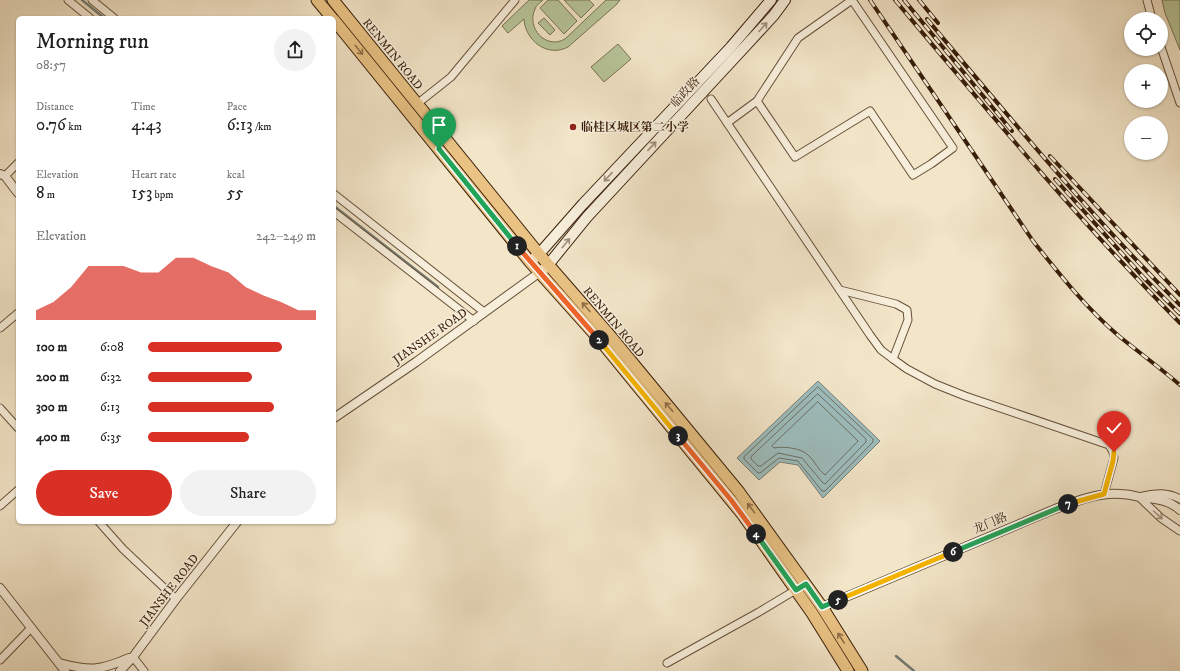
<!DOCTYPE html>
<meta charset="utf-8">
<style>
:root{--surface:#fff;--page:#f2f2f2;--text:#222;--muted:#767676;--accent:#d93025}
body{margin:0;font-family:"IM FELL DW Pica","Noto Serif SC",serif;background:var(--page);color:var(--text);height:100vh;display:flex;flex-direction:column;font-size:15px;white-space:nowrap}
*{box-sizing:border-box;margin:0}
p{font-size:13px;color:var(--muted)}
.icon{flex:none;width:22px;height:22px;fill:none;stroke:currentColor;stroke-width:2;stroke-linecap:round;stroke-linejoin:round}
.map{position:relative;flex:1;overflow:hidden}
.details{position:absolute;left:16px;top:16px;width:320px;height:508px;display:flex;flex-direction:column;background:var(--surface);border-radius:6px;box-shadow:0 1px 3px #0004}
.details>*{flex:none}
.fabs{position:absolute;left:1124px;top:12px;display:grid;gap:8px}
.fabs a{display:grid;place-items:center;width:44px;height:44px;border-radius:50%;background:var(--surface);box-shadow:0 1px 3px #0004;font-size:20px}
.pin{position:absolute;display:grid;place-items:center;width:34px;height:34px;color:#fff;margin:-41px -17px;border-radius:50% 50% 50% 0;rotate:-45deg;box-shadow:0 0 4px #0007}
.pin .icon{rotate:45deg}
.km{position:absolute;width:20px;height:20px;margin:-10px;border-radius:50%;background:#222;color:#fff;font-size:11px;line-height:20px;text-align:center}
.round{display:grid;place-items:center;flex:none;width:42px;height:42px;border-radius:21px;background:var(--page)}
.headline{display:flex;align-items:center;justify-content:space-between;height:68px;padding:0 20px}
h1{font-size:22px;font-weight:600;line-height:30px}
.stats{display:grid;grid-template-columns:repeat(3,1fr);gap:6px;height:68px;padding:4px 20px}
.stats div{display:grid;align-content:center}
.stats b{font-size:17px;font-weight:600}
.stats small{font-size:11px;font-weight:400}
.stats p{font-size:11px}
.chart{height:112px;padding:8px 20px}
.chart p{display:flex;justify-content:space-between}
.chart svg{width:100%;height:72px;margin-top:4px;fill:var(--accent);opacity:.7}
.action{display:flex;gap:8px;margin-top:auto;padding:8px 20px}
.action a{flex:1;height:46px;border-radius:24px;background:var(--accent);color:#fff;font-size:16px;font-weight:600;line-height:46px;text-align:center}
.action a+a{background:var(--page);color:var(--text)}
ul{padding:0 20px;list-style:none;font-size:13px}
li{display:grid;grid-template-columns:64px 48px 1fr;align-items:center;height:30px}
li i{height:10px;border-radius:5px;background:var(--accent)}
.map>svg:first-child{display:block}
.green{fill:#b7c599;stroke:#787251}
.water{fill:#9dbdbd;stroke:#757d75}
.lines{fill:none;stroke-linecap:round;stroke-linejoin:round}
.shore{stroke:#6a6e63;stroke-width:1}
.stream{stroke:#757d75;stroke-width:2.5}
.minor-casing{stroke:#665039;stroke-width:9}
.tertiary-casing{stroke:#665039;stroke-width:10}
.secondary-casing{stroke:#381e09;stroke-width:12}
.primary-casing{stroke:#381e09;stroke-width:13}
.minor{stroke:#f7eedb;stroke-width:7}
.tertiary{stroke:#f7eedb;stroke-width:8}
.secondary{stroke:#f7eedb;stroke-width:10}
.primary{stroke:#e9c284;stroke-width:11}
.rail-casing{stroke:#381e09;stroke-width:4}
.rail{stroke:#f7eedb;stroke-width:2.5;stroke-dasharray:8;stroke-linecap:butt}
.oneway{stroke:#a1907c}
.oneway2{stroke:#907046}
.split-1-casing{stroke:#fff;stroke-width:8}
.split-2-casing{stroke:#fff;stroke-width:8}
.split-3-casing{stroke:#fff;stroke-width:8}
.split-4-casing{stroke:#fff;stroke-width:8}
.split-5-casing{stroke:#fff;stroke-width:8}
.split-6-casing{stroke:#fff;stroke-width:8}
.split-7-casing{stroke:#fff;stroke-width:8}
.split-8-casing{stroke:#fff;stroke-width:8}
.split-1{stroke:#22a559;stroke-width:5}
.split-2{stroke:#f0652b;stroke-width:5}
.split-3{stroke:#f5b400;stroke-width:5}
.split-4{stroke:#f0652b;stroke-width:5}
.split-5{stroke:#22a559;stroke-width:5}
.split-6{stroke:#f5b400;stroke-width:5}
.split-7{stroke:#22a559;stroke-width:5}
.split-8{stroke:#f5b400;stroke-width:5}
.poi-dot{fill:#8f2418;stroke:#f7eedb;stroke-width:1.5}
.labels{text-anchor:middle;stroke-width:3;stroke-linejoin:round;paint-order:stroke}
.street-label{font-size:12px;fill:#381e09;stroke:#f7eedb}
.poi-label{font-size:12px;font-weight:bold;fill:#381e09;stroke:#f7eedb;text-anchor:start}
</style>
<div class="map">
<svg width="1180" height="671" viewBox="0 0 1180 671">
<rect width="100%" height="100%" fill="#f2e5c8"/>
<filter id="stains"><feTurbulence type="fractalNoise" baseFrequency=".005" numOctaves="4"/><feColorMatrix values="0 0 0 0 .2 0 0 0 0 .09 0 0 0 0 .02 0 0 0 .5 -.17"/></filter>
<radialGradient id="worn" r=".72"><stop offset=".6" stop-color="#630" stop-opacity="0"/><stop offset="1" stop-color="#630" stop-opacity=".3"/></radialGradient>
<g class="green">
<path d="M529,0h14c-3,3 -7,5 -8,9 -9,19 11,41 30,30l41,-39h14l-3,4 -49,43c-21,11 -43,-7 -44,-28l-16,14 -6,-7z"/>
<path d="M548,0h10l19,21 -13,13 -24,-26z"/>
<path d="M564,0h25l5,5 -13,13z"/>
<path d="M1162,0h18v50l-15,-37z"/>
<path d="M544,18l11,12 -5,5 -12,-12z"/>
<path d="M618,44l13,15 -27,23 -13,-15z"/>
</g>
<path class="water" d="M818,381l62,60 -57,57 -25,-33 -18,-3 -21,18 -22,-22z"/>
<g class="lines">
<g class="shore">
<path d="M818,387l55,52v3l-48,49h-3l-24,-30 -19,-3 -19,15h-2l-14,-14v-2z"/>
<path d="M818,394l48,45v3l-41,42 -2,-1 -21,-25 -24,-5 -17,13h-3l-7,-7v-2z"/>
<path d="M818,402l40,39 -33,34c-7,-5 -10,-14 -17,-20 -7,-7 -25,-9 -34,-7l-2,-2z"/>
</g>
<g class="stream">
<path d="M82,0l22,18"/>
<path d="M334,206l104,81"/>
<path d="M896,656l18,15"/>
</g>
<defs>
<g id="minor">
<path d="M68,0l22,18"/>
<path d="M92,0l22,18"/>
<path d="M1147,0l5,19"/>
<path d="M1161,47l19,56"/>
<path d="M711,99l159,236 11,15 12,9 14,10 28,15 30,12 144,49 4,7 1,6 -10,36"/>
<path d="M417,104l34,-27 64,-77"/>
<path d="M727,123l30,-22 41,-63 54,-38 101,148 -22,16 -18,11 -43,-64 -75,46 -38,-56"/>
<path d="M5,176l13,-13"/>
<path d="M334,194l150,118"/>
<path d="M334,212l140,109"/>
<path d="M840,290l56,14 11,6 1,10 -15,39"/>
<path d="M0,328l18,-15"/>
<path d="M0,408l18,20"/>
<path d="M1143,496c14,-3 24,-4 37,3"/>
<path d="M1139,497l22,21 19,13"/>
<path d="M0,506l18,-16"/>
<path d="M99,522l24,27 53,50"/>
<path d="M133,657l11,14"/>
<path d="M0,660l31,-32"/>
<path d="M667,663l92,-51 40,-24"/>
</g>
<g id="tertiary">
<path d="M0,174l5,2 13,17"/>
<path d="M334,418l82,-56 124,-90"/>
<path d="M0,588l65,83"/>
<path d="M822,607l233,-98c21,-8 44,-17 66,-15 7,0 13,2 19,3 15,2 28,2 40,13"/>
<path d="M59,663c31,8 40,8 70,-5"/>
<path d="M120,671l13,-14 43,-58 61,-77"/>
</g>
<g id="secondary">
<path d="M530,262l9,-8 44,-50 148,-157 40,-47"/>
<path d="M543,270l5,-5 39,-48 152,-164 35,-38 11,-15"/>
</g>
<g id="primary">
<path d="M317,0l15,18"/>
<path d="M333,0l206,254 68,78 132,160 83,115 40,64"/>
<path d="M334,20l196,242 69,77 144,176 69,98 36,58"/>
</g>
</defs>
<use href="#minor" class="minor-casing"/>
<use href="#tertiary" class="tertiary-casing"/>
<use href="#secondary" class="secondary-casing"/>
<use href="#primary" class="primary-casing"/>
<use href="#minor" class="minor"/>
<use href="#tertiary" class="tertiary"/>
<use href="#secondary" class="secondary"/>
<use href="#primary" class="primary"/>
<defs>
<g id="rail">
<path d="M870,0l163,241c27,34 54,68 87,96 20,16 40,31 60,48"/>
<path d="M895,0c92,110 184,221 285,323"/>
<path d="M904,0l108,131"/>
<path d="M919,0l19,23"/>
<path d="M927,19c82,98 163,196 253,286"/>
<path d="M1050,156l130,139"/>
<path d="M1055,179l90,100 35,35"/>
</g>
</defs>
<use href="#rail" class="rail-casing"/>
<use href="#rail" class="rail"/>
</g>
<defs><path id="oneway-shaft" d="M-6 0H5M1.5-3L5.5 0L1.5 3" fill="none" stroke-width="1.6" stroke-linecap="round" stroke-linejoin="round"/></defs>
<g class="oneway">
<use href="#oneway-shaft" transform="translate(763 27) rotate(-48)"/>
<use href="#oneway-shaft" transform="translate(652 146) rotate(-47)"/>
<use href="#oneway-shaft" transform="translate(608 177) rotate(133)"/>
<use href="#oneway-shaft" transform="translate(566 243) rotate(-51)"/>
<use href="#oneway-shaft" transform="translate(1158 515) rotate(42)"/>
</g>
<g class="oneway2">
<use href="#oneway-shaft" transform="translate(359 50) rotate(51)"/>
<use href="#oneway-shaft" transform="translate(586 307) rotate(-131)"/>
<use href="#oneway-shaft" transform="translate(669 407) rotate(-130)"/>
<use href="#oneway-shaft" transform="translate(751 508) rotate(-127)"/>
<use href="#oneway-shaft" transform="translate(841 638) rotate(-122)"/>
</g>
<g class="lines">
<defs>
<path id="split-1" d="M439,149l78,97"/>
<path id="split-2" d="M517,246l82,94"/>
<path id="split-3" d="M599,340l79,96"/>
<path id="split-4" d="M678,436l53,64 25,34"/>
<path id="split-5" d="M756,534l40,56 10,-6 16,23 16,-7"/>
<path id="split-6" d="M838,600l115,-48"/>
<path id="split-7" d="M953,552l115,-48"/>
<path id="split-8" d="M1068,504l36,-10 9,-33 1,-9"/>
</defs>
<use href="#split-1" class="split-1-casing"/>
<use href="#split-2" class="split-2-casing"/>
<use href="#split-3" class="split-3-casing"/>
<use href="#split-4" class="split-4-casing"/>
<use href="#split-5" class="split-5-casing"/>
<use href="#split-6" class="split-6-casing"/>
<use href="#split-7" class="split-7-casing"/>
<use href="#split-8" class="split-8-casing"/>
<use href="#split-1" class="split-1"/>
<use href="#split-2" class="split-2"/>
<use href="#split-3" class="split-3"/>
<use href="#split-4" class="split-4"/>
<use href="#split-5" class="split-5"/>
<use href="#split-6" class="split-6"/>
<use href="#split-7" class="split-7"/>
<use href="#split-8" class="split-8"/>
</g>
<circle class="poi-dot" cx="573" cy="127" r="4"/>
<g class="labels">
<g class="street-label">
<text transform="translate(393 54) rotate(51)" y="4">RENMIN ROAD</text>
<text transform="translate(685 92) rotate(-47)" y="4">临政路</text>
<text transform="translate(614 322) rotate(50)" y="4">RENMIN ROAD</text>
<text transform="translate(430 336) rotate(-35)" y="4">JIANSHE ROAD</text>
<text transform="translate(990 523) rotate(-23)" y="4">龙门路</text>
<text transform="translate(169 590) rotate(-52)" y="4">JIANSHE ROAD</text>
</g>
<g class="poi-label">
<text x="581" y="131">临桂区城区第二小学</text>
</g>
</g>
<rect width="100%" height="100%" filter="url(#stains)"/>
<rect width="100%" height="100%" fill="url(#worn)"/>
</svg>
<div class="fabs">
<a><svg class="icon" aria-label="locate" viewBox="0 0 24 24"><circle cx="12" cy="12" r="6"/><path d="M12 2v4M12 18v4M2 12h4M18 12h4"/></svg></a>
<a>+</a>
<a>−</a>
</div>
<div class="pin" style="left:439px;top:149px;background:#1e9e55"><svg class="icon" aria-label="arrive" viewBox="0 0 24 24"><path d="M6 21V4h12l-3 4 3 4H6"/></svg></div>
<div class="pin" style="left:1114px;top:452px;background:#d93025"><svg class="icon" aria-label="check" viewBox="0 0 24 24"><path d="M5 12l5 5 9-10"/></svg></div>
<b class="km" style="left:517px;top:246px">1</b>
<b class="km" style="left:599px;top:340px">2</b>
<b class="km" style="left:678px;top:436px">3</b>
<b class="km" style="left:756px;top:534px">4</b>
<b class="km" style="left:838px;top:600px">5</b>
<b class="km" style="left:953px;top:552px">6</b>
<b class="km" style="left:1068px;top:504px">7</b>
<section class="details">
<div class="headline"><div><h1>Morning run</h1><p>08:57</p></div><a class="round"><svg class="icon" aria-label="share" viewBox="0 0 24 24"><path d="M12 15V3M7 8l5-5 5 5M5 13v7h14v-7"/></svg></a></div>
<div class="stats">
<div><p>Distance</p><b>0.76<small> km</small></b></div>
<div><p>Time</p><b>4:43</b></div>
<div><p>Pace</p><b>6:13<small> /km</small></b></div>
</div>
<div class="stats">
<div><p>Elevation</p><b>8<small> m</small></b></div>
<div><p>Heart rate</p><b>153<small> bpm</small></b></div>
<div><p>kcal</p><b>55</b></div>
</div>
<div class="chart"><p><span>Elevation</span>242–249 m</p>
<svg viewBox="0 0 160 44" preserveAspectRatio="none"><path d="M0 44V38L10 33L20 24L30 11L40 11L50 11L60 15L70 15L80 6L90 6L100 11L110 15L120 24L130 29L140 33L150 38L160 38V44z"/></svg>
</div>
<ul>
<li><b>100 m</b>6:08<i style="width:80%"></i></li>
<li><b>200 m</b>6:32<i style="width:62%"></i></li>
<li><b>300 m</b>6:13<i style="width:75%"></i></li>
<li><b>400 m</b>6:35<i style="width:60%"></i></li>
</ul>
<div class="action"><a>Save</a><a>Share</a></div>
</section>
</div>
